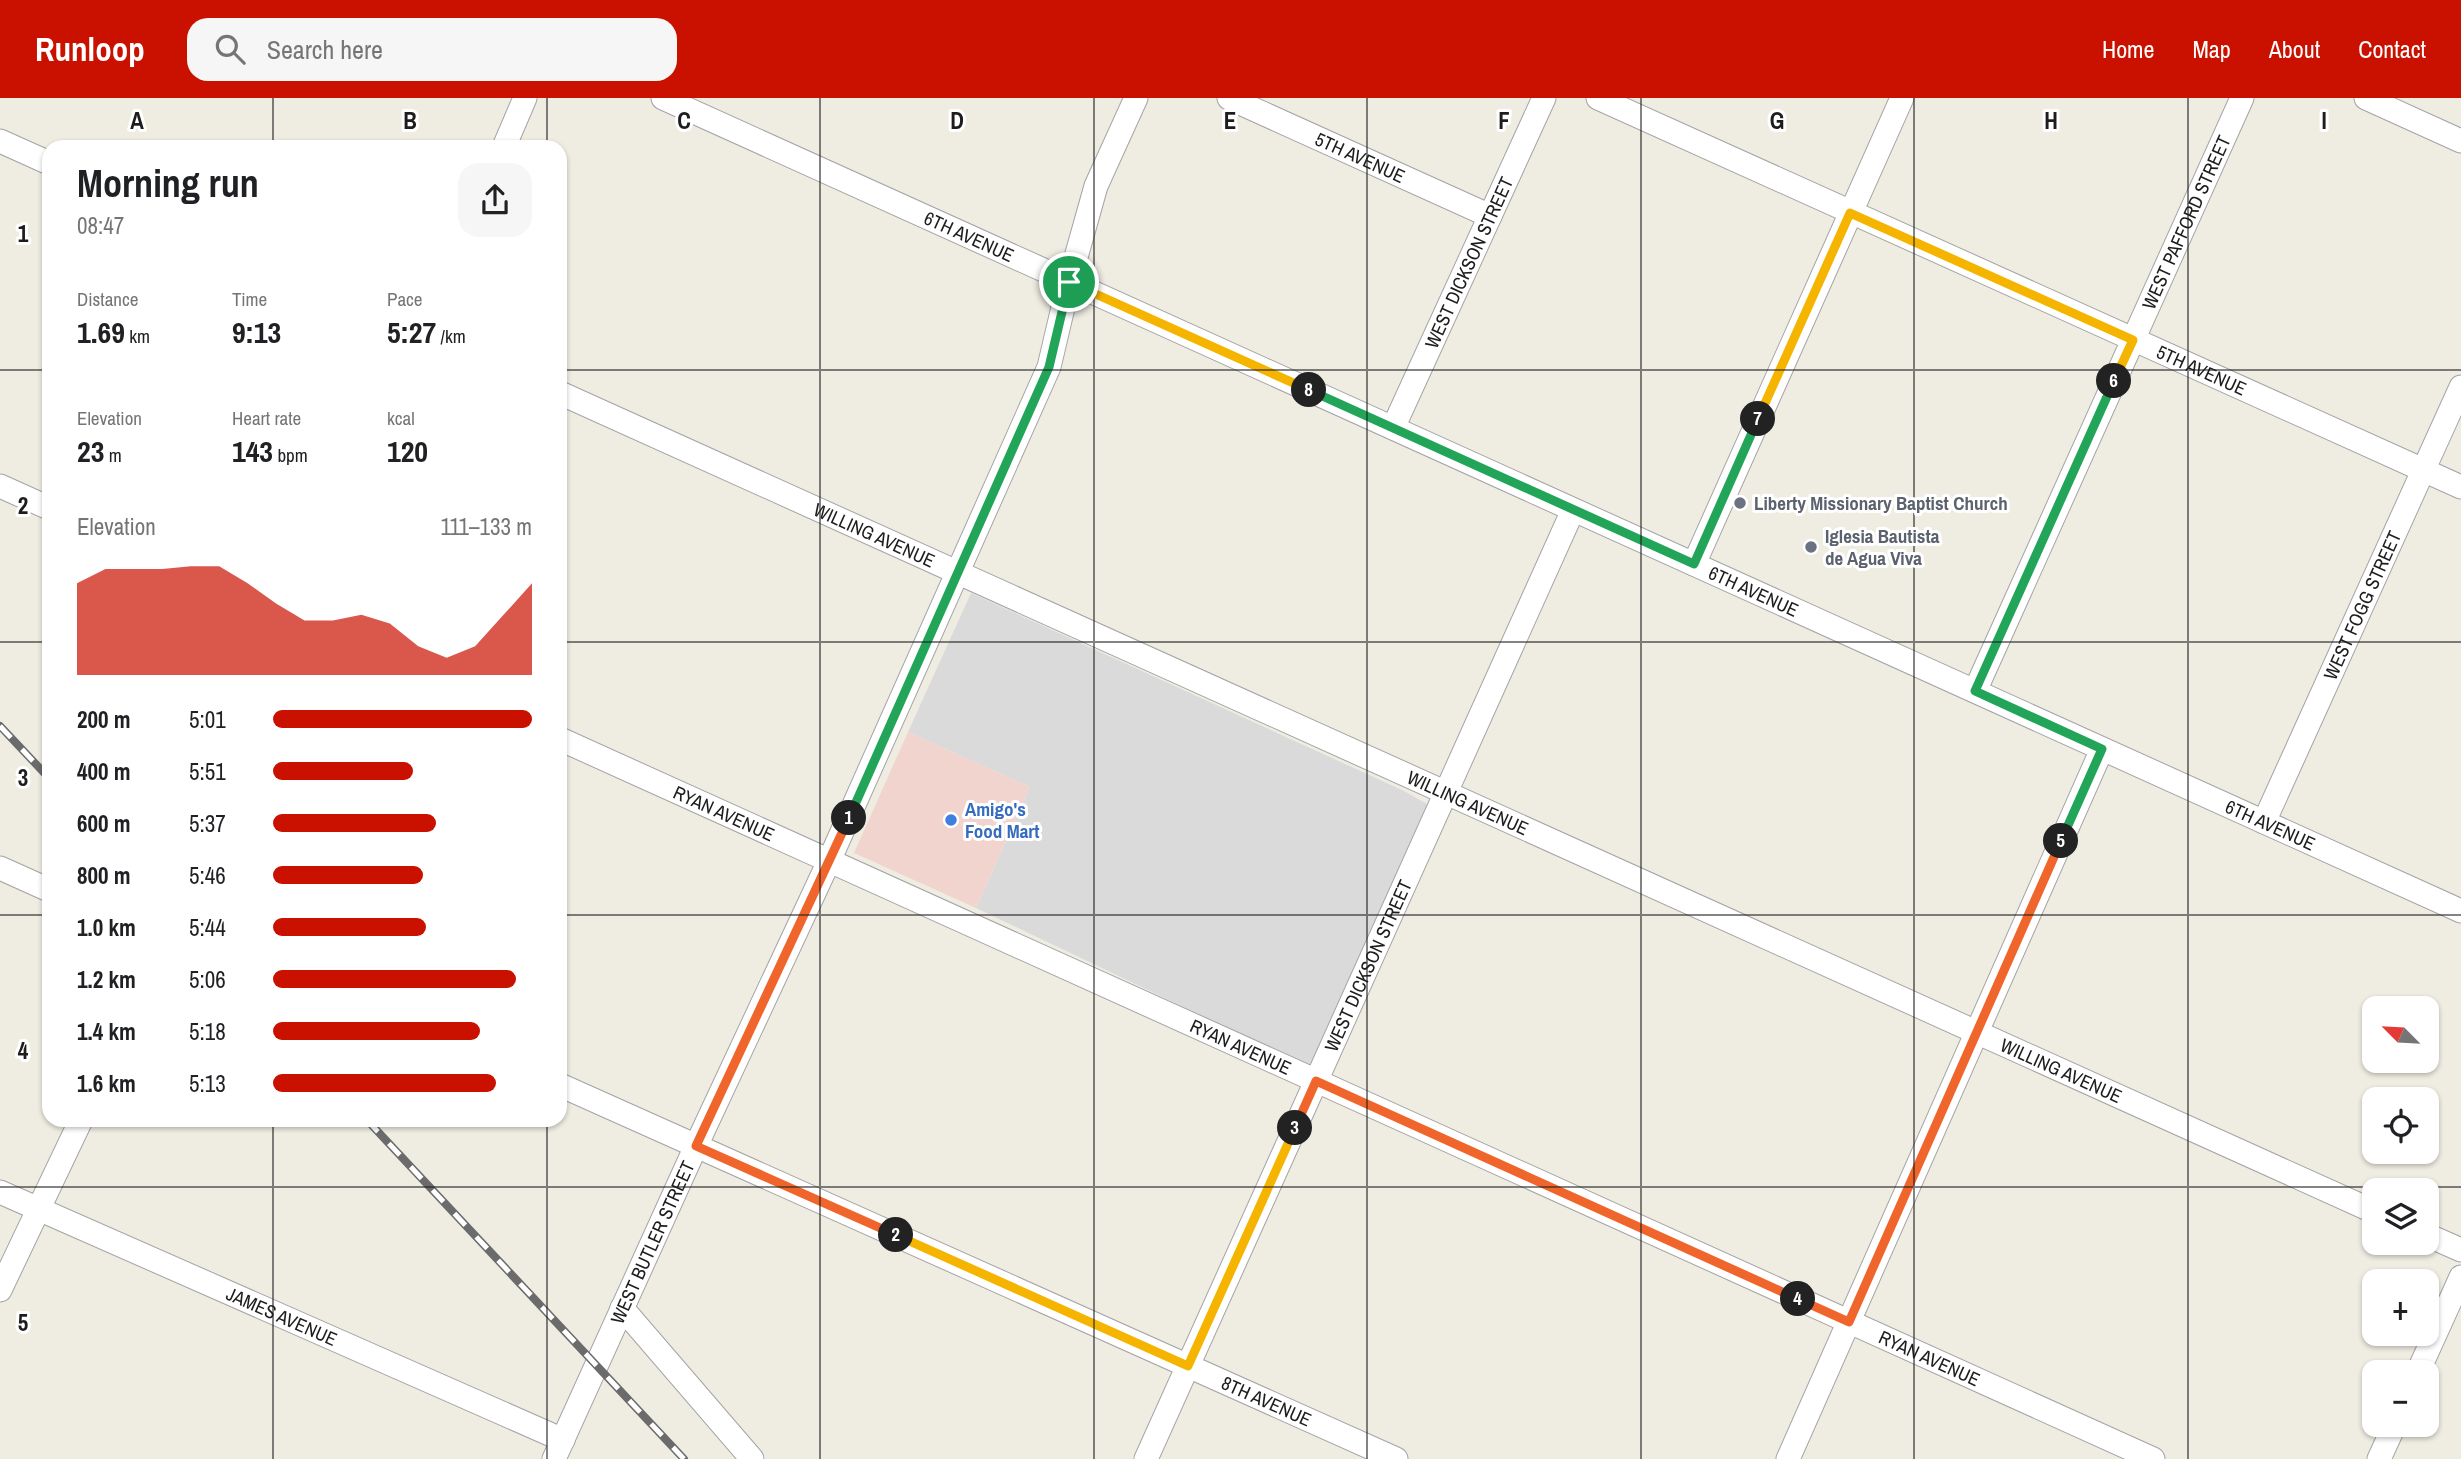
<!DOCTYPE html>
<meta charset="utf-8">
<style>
:root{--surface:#fff;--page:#f6f6f6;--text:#202124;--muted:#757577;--accent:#ca1100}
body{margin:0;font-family:"Archivo Narrow",sans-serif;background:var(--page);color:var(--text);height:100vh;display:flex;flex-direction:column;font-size:26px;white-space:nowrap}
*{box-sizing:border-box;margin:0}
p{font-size:23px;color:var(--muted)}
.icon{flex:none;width:38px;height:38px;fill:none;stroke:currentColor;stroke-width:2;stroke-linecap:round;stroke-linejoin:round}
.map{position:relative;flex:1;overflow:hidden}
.panel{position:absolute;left:42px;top:42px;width:525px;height:987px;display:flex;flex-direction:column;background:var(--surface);border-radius:21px;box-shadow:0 2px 5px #0004}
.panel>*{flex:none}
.needle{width:46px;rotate:294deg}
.buttons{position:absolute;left:2362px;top:898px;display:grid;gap:14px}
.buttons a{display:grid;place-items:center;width:77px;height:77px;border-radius:14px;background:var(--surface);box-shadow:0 2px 5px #0004;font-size:35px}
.pin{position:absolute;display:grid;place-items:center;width:60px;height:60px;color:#fff;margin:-30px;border:4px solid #fff;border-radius:50%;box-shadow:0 2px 7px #0007}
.km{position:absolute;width:35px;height:35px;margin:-18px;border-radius:50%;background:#222;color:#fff;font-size:19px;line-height:35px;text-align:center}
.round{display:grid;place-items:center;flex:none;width:74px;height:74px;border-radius:21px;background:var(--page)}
.summary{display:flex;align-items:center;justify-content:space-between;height:119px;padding:0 35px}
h1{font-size:38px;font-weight:700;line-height:52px}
.stats{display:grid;grid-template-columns:repeat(3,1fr);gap:10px;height:119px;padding:7px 35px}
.stats div{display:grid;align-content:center}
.stats b{font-size:30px;font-weight:700}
.stats small{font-size:19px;font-weight:400}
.stats p{font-size:19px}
.chart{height:196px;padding:14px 35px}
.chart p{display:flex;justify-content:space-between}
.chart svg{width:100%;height:126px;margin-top:7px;fill:var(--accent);opacity:.7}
ul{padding:0 35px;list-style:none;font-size:23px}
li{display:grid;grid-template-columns:112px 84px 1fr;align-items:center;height:52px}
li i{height:18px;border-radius:9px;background:var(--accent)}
header{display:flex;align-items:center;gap:42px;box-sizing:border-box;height:98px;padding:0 35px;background:var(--accent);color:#fff}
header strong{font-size:33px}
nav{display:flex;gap:38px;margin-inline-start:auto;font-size:24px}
.search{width:490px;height:63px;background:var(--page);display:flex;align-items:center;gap:18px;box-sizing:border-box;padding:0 24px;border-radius:21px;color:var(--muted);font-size:26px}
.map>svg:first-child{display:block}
.residential{fill:#dbdada}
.commercial{fill:#f2d4cf}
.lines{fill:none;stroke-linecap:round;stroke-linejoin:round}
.minor-casing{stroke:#a4a4a4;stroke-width:25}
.minor{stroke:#fff;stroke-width:23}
.rail-casing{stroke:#6b6b6b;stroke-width:8}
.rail{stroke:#fff;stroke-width:5;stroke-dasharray:16;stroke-linecap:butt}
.split-1-casing{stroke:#fff;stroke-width:14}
.split-2-casing{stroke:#fff;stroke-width:14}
.split-3-casing{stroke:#fff;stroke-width:14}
.split-4-casing{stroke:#fff;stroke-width:14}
.split-5-casing{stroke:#fff;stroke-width:14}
.split-6-casing{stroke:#fff;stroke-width:14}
.split-7-casing{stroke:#fff;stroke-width:14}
.split-8-casing{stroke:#fff;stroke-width:14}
.split-9-casing{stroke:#fff;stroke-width:14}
.split-1{stroke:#22a559;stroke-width:9}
.split-2{stroke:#f0652b;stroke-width:9}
.split-3{stroke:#f5b400;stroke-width:9}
.split-4{stroke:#f0652b;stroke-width:9}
.split-5{stroke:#f0652b;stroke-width:9}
.split-6{stroke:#22a559;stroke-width:9}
.split-7{stroke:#f5b400;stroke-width:9}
.split-8{stroke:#22a559;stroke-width:9}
.split-9{stroke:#f5b400;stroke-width:9}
.grid{fill:none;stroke:#1d1d1d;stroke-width:2;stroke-opacity:0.55}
.worship-dot{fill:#6b7280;stroke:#fff;stroke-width:2.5}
.shop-dot{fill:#3f7fe0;stroke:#fff;stroke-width:2.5}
.labels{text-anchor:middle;stroke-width:6;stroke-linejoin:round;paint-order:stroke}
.street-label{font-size:19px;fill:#1d1d1d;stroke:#fff}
.worship-label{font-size:19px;font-weight:bold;fill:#5b616d;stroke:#fff;text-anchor:start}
.shop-label{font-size:19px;font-weight:bold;fill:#366cbe;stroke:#fff;text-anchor:start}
.grid-label{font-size:23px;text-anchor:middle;font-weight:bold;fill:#1d1d1d;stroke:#fff;stroke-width:6;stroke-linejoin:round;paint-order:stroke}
</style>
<header>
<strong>Runloop</strong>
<div class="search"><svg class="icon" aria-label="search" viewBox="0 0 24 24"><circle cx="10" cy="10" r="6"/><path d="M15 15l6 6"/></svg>Search here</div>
<nav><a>Home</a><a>Map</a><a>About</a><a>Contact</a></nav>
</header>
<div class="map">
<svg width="2461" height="1361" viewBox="0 0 2461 1361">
<rect width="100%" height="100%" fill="#efece2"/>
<path class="residential" d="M971,495l431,197 25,14 -4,16 -112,245 -8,-1 -327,-156 54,-121 -122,-55z"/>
<path class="commercial" d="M908,634l122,55 -54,121 -122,-55z"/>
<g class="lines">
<defs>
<g id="minor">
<path id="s1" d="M663,0l1798,813"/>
<path id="s2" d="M1229,0l261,118"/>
<path id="s3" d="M1598,0l863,389"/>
<path d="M2366,0l95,43"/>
<path d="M0,43l49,22"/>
<path d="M504,49l21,-49"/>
<path id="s4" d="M560,295l1815,819"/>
<path id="s5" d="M1393,330l151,-330"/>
<path d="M0,388l49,22"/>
<path d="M1694,466l208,-466"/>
<path id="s6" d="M1975,593l267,-593"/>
<path id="s7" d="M560,641l1593,720"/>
<path id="s8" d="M2264,724l197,-435"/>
<path d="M0,770l49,22"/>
<path id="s9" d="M560,987l836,374"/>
<path id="s10" d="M0,1094l563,248"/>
<path d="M2427,1137l34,15"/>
<path d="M0,1192l81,-170"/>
<path d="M622,1210l130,151"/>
<path d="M2418,1274l43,-95"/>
<path id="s11" d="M554,1361l142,-313 133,-285 220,-494 20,-85 27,-96 40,-88"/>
<path id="s12" d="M1146,1361l427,-949"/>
<path d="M1788,1361l314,-710"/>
<path d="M2379,1361l16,-35"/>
</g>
</defs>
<use href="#minor" class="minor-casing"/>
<use href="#minor" class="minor"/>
<defs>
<g id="rail">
<path d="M0,628l49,52"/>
<path d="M367,1022l317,339"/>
</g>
</defs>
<use href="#rail" class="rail-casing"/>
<use href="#rail" class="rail"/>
</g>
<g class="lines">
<defs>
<path id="split-1" d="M849,720l200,-451 20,-85"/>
<path id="split-2" d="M849,720l-153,328 200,89"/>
<path id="split-3" d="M896,1137l292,131 107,-238"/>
<path id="split-4" d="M1295,1030l21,-47 482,218"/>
<path id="split-5" d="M1798,1201l51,23 212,-481"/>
<path id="split-6" d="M2061,743l41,-92 -127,-58 139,-310"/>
<path id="split-7" d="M1758,321l92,-206 283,127 -19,41"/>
<path id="split-8" d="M1309,292l385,174 64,-145"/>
<path id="split-9" d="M1069,184l240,108"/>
</defs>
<use href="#split-1" class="split-1-casing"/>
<use href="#split-2" class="split-2-casing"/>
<use href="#split-3" class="split-3-casing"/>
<use href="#split-4" class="split-4-casing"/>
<use href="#split-5" class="split-5-casing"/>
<use href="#split-6" class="split-6-casing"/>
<use href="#split-7" class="split-7-casing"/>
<use href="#split-8" class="split-8-casing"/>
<use href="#split-9" class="split-9-casing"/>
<use href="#split-1" class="split-1"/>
<use href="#split-2" class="split-2"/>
<use href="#split-3" class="split-3"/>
<use href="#split-4" class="split-4"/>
<use href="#split-5" class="split-5"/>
<use href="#split-6" class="split-6"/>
<use href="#split-7" class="split-7"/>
<use href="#split-8" class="split-8"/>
<use href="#split-9" class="split-9"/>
</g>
<path class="grid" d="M273,0v49M547,0v49M820,0v1361M1094,0v1361M1367,0v1361M1641,0v1361M1914,0v1361M2188,0v1361M0,272h49M560,272h1901M0,544h49M560,544h1901M0,817h49M560,817h1901M273,1022v339M547,1022v339M0,1089h2461"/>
<g class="worship-dot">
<circle cx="1740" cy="405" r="7"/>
<circle cx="1811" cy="449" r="7"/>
</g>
<circle class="shop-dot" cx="951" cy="722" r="7"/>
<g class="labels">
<g class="street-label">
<text dy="7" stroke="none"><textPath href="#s2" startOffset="144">5TH AVENUE</textPath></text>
<text dy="7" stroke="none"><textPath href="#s6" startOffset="514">WEST PAFFORD STREET</textPath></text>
<text dy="7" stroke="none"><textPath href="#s1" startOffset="336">6TH AVENUE</textPath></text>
<text dy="7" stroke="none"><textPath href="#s5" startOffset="182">WEST DICKSON STREET</textPath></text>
<text dy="7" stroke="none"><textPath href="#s3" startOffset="662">5TH AVENUE</textPath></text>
<text dy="7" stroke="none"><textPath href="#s4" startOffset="345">WILLING AVENUE</textPath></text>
<text dy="7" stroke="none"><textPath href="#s1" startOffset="1197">6TH AVENUE</textPath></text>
<text dy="7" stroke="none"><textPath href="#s8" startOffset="238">WEST FOGG STREET</textPath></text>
<text dy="7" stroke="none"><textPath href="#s4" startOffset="996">WILLING AVENUE</textPath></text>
<text dy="7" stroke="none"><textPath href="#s7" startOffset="180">RYAN AVENUE</textPath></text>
<text dy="7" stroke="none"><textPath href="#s1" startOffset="1764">6TH AVENUE</textPath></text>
<text dy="7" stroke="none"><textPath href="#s12" startOffset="541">WEST DICKSON STREET</textPath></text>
<text dy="7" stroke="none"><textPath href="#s7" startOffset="747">RYAN AVENUE</textPath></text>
<text dy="7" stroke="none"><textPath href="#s4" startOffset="1647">WILLING AVENUE</textPath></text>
<text dy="7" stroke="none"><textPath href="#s11" startOffset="238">WEST BUTLER STREET</textPath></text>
<text dy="7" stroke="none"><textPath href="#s10" startOffset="308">JAMES AVENUE</textPath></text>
<text dy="7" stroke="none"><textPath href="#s7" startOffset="1503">RYAN AVENUE</textPath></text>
<text dy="7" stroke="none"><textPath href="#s9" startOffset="774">8TH AVENUE</textPath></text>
</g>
<g class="worship-label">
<text x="1754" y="412">Liberty Missionary Baptist Church</text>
<text x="1825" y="445">Iglesia Bautista<tspan x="1825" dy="22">de Agua Viva</tspan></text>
</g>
<g class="shop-label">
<text x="965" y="718">Amigo's<tspan x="965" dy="22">Food Mart</tspan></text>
</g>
</g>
<g class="grid-label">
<text x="137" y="31">A</text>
<text x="410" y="31">B</text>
<text x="684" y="31">C</text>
<text x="957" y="31">D</text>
<text x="1230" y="31">E</text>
<text x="1504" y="31">F</text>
<text x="1777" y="31">G</text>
<text x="2051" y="31">H</text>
<text x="2324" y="31">I</text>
<text x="23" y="144">1</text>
<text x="23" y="416">2</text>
<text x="23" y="688">3</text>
<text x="23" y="961">4</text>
<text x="23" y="1233">5</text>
</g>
</svg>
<div class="buttons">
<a><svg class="needle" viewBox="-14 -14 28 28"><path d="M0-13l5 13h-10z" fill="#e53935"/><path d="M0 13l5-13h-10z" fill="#757577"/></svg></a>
<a><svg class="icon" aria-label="locate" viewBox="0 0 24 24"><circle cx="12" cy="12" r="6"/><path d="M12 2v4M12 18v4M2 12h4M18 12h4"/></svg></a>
<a><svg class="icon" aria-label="layers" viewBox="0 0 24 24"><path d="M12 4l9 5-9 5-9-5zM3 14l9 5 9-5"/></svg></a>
<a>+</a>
<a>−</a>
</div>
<div class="pin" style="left:1069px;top:184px;background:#1e9e55"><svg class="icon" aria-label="arrive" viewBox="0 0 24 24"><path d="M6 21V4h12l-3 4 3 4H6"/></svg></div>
<b class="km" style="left:849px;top:720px">1</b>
<b class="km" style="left:896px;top:1137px">2</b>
<b class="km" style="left:1295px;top:1030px">3</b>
<b class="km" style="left:1798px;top:1201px">4</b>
<b class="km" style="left:2061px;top:743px">5</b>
<b class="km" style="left:2114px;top:283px">6</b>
<b class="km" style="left:1758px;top:321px">7</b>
<b class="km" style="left:1309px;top:292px">8</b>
<section class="panel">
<div class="summary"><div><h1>Morning run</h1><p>08:47</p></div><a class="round"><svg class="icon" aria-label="share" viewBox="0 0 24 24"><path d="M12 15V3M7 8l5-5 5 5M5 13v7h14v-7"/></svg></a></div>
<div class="stats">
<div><p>Distance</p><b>1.69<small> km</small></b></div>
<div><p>Time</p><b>9:13</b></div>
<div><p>Pace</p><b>5:27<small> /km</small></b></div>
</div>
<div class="stats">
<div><p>Elevation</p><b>23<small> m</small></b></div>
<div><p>Heart rate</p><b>143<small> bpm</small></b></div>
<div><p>kcal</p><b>120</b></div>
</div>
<div class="chart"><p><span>Elevation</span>111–133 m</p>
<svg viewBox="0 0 160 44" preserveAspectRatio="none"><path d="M0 44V12L10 7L20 7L30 7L40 6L50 6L60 12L70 19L80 25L90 25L100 23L110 26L120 34L130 38L140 34L150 23L160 12V44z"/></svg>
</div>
<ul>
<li><b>200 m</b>5:01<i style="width:100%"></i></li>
<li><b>400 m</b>5:51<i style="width:54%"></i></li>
<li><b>600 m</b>5:37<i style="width:63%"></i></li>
<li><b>800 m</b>5:46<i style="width:58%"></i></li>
<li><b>1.0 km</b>5:44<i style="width:59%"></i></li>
<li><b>1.2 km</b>5:06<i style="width:94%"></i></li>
<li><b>1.4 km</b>5:18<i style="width:80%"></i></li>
<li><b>1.6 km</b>5:13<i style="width:86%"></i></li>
</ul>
</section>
</div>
